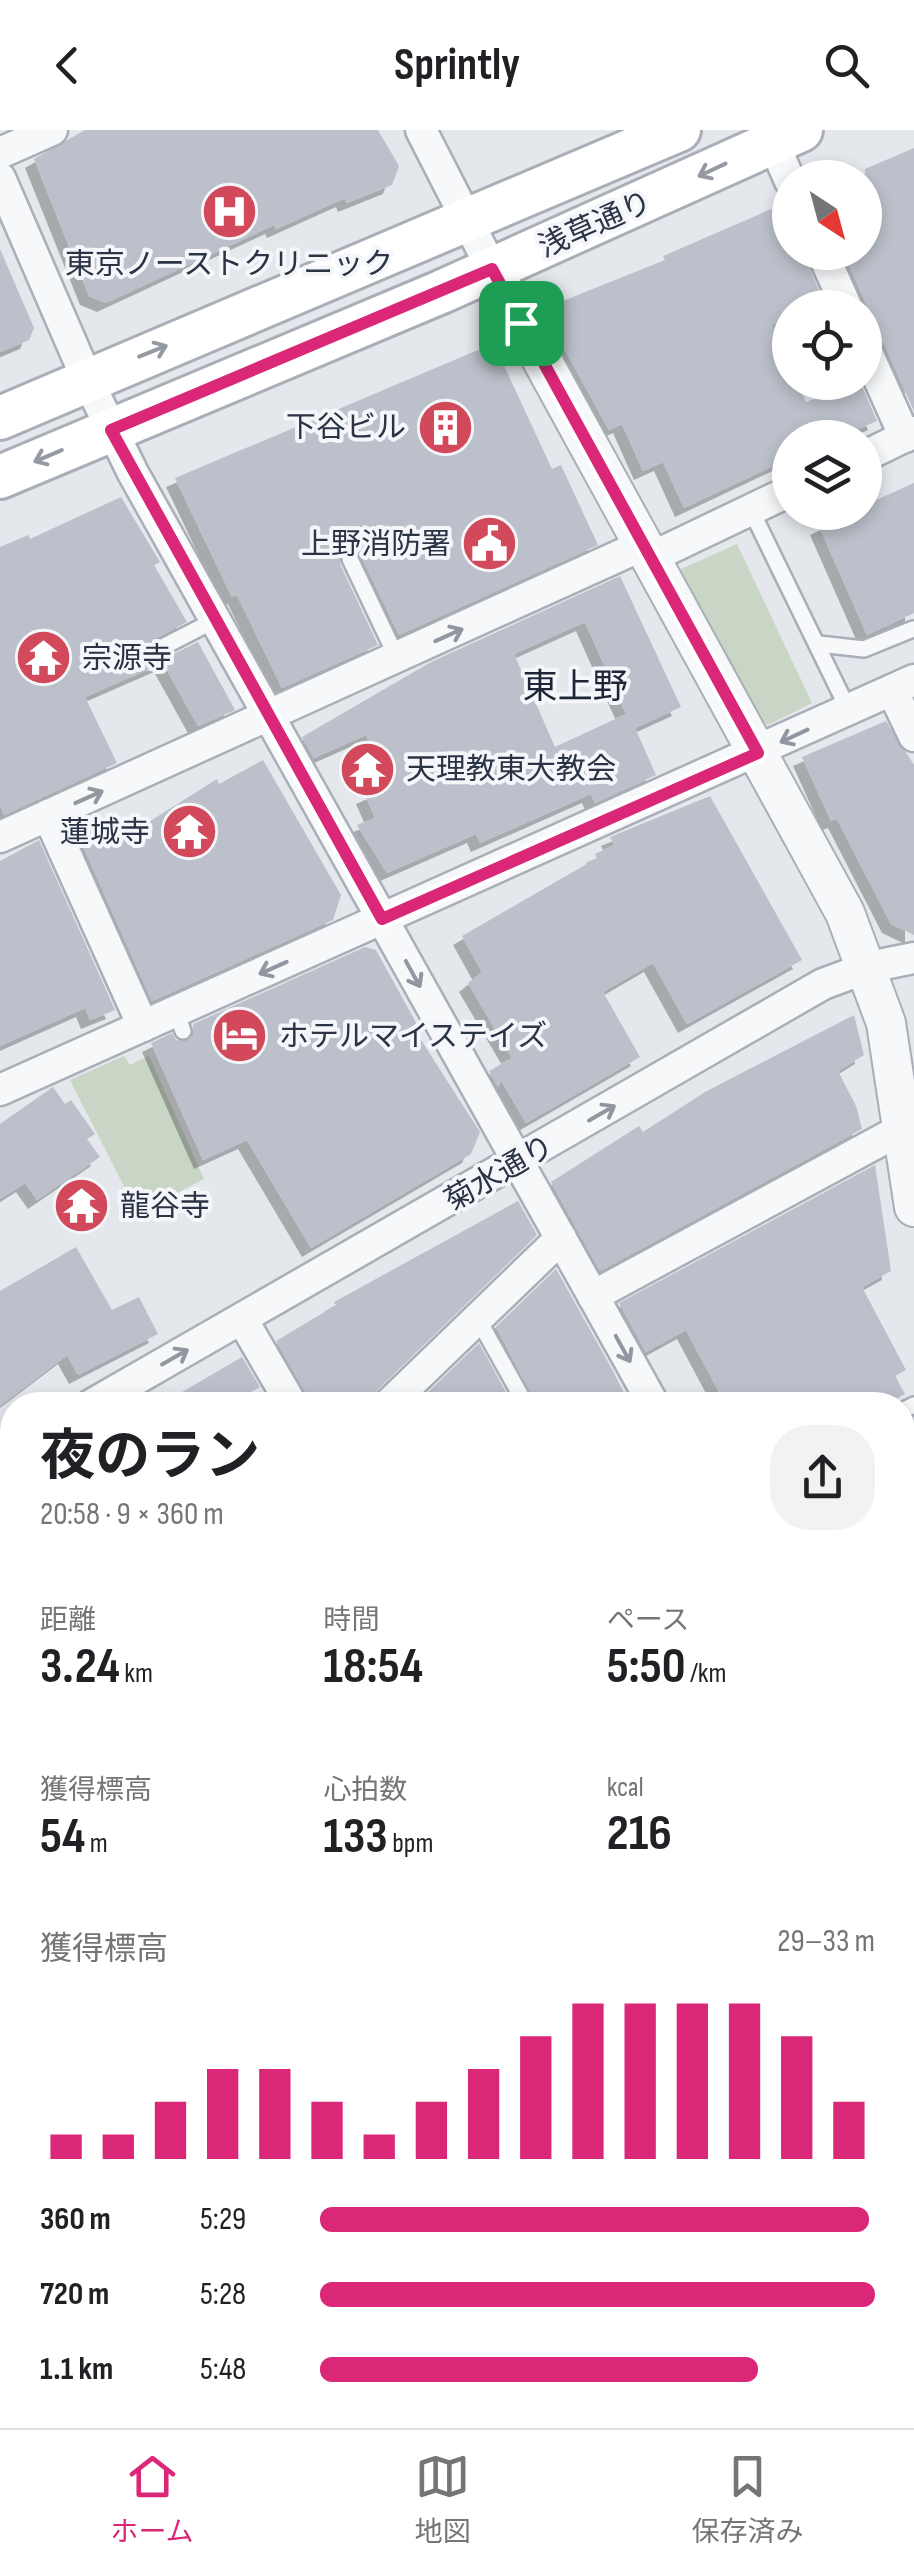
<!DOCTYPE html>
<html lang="ja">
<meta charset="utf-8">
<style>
:root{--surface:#fff;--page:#f2f2f2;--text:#202124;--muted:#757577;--line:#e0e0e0;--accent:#db2777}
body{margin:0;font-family:"Sofia Sans Condensed","Noto Sans JP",sans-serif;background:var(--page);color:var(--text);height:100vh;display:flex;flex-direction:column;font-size:38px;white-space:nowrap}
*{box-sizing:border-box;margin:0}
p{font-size:32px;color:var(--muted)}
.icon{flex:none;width:55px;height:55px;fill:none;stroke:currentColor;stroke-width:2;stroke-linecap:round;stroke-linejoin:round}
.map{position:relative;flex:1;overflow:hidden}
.side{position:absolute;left:0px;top:1262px;width:915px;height:1038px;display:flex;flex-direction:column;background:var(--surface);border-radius:40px 40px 0 0;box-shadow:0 5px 15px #0003}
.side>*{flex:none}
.needle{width:65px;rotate:144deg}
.fabs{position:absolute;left:772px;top:30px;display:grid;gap:20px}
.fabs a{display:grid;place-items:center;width:110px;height:110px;border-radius:50%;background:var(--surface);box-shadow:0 5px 15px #0003;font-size:50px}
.pin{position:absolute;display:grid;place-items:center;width:85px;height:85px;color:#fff;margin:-42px;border-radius:20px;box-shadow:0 5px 15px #0006}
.round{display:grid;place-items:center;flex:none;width:105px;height:105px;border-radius:40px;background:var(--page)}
.overview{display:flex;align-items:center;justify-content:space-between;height:170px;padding:0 40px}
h1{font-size:55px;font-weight:700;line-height:75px}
.figures{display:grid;grid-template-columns:repeat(3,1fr);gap:15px;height:170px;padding:10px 40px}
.figures div{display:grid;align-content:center}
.figures b{font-size:50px;font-weight:700}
.figures small{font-size:28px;font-weight:400}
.figures p{font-size:28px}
.chart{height:280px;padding:20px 40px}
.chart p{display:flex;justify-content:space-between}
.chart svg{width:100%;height:180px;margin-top:10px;stroke:var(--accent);stroke-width:6}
ul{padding:0 40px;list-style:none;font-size:32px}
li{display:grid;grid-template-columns:160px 120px 1fr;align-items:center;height:75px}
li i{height:25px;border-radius:12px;background:var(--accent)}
header{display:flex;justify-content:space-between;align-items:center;height:130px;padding:0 40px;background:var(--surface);font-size:45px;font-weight:700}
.menu{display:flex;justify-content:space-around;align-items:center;height:140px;border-top:2px solid var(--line);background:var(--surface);font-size:28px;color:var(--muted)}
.menu a{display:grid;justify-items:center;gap:5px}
.menu .active{color:var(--accent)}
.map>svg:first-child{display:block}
.built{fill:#d2d6de}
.green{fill:#c9d6c5}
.building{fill:#bbc0ca;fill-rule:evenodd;filter:url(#shadow)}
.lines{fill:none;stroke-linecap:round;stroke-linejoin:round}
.service-casing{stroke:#a9aeb7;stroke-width:20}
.minor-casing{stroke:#a9aeb7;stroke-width:35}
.tertiary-casing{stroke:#a9aeb7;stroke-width:42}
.secondary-casing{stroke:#a9aeb7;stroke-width:48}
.service{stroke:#f7f8fa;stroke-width:15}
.minor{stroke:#f7f8fa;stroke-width:30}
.tertiary{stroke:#f7f8fa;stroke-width:38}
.secondary{stroke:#fff;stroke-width:42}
.oneway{stroke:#959aa2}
.oneway2{stroke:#9196a0}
.route-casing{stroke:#fff;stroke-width:20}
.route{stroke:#db2777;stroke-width:12}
.labels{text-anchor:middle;stroke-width:8;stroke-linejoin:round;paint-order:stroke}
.street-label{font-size:30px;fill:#2b3445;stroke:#f4f6f9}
.poi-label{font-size:30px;fill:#2b3445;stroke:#f4f6f9;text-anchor:start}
.quarter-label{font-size:35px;fill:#1d2536;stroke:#f4f6f9}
</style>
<header><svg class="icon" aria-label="back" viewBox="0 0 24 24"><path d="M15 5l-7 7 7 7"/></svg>Sprintly<svg class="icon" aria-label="search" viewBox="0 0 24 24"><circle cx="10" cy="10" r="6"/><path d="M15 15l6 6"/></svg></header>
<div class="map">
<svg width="914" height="2298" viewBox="0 0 914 2298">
<defs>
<filter id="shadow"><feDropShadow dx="-9" dy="9" stdDeviation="0" flood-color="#0004"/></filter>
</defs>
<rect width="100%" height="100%" fill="#e4e7ec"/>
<g class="built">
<path d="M914,1282v171l-11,9v-174z"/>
<path d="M12,1739v350l-12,6v-349z"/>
</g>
<g class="green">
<path d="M737,414l75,159 -44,22 -11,-8 -78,-147z"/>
<path d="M124,926l6,9 19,-9 55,123 -66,35 -68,-134z"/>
<path d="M12,1667v72l-12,7v-72z"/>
</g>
<g class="building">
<path d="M85,0h293l21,36 -7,19 -45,18 -2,-5 -69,31 -2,-4 -168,78 -17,-7 -55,-137z"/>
<path d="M914,18v263l-69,-154 20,-5v-83z"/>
<path d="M783,74l7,17v31h13l21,51 -34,5v10l-18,7 18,41v16h7l9,20 54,-20 17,39 -39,17h-48v20l-106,50 -21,-46 -20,9 -21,-47 -13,6 -60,-109 9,-18 107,-43 -2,-4z"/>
<path d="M0,119l34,79 -5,12 -29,12z"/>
<path d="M478,220l22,7 52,112 9,-4 37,80 -199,90 -39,-81 -14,-5 -6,15 38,81 -96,43 -45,-93 -5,2 -57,-119z"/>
<path d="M914,353v130l-47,22 -48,-109 30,-14h16v-7z"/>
<path d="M121,367l39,65 -6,3 33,57 -40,21 -3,15 13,4 41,-20 37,68 -37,16 -35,-63 -78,34 32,66 -113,52 -4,-10v-258l28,-12 2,4z"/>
<path d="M620,446l61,131 -46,21 21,47 -61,28 -4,-9 -111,49 -4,-9 -89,39 -30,-48 18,-7 -10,-23 23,-10 -22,-50 -52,23 -12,-21 129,-75zM585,492l41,92 -71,33 -41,-93z"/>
<path d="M886,591l28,44v170l-23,-11 -54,-105 -6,2 -29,-64z"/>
<path d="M263,630l78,135 -8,25 -181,81 -79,-177 22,-10 14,33 108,-68 2,5z"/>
<path d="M710,666l92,164 -115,64 -34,-61 -50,29 37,65 -114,66 -25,-43 -3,7 -9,-16 23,-13 -44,-75 14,-11 -20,-36 135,-78 -2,-4 19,-9 -4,-8z"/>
<path d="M39,710l76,170 -25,10 -5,-12 -85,38v-185z"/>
<path d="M365,817l11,3 42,76 -4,3 66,103 -9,22 -160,94 -64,-108 -44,20 -52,-117 21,-10 4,7 12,1 6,-7 -1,-10z"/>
<path d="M854,885l10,40 -26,16 18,35 6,23 -262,142 -49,-89 88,-56 4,6 62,-40z"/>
<path d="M53,957l12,17 6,-4 24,34 -8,5 13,18 -63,43 -12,-17 -25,16v-75z"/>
<path d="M875,1035l16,106 -29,16 44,83 -11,6 10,18 -20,11h-159l-40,-75 -40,22 -27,-49z"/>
<path d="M518,1071l19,34 -162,157 -5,13h-57l-37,-64 60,-36 -2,-3z"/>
<path d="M76,1117l36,63 27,-13 19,37 -80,41 -11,-20 -67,51v-115z"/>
<path d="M556,1139l57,102 17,34h-93l-41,-78z"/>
<path d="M479,1213l34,62h-98z"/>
<path d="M242,1227l18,30 -34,18h-66z"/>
</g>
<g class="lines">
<defs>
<g id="service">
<path d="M751,380l98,201"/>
<path d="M350,429l47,99"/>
<path d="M819,514l45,5 49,-20"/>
<path d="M153,522l62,-32"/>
<path d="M176,881l7,20"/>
<path d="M478,1189l48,86"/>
<path d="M902,1281l12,-6"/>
<path d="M908,2298l6,-3"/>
</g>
<g id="minor">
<path d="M421,0l71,139"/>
<path d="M773,12l17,39"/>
<path d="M0,23l52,-23"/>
<path d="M0,48l87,201 46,94 521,932"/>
<path d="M822,122l25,56"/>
<path d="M865,218l40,89"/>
<path d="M865,326l49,-24"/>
<path d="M650,428l140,-67"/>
<path d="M892,560l22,46"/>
<path d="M48,685l95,211"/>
<path d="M0,707l643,-292"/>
<path d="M0,960l914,-410"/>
<path d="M593,1166l309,-167"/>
<path d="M242,1189l50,86"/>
<path d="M91,1275l732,-421 46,-17 45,-9"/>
<path d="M388,1275l173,-167"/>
<path d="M0,1326l12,-7"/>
<path d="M902,1503l12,-10"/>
<path d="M0,1645l12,-7"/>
<path d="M902,2034l12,-6"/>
<path d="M0,2136l12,-6"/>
<path d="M363,2298l24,-10"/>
</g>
<g id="tertiary">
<path d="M492,139l353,644 41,110 28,184"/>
<path d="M0,1359l12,17"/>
<path d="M0,1416l12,16"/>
<path d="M662,2288l8,10"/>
<path d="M705,2288l8,10"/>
</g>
<g id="secondary">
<path d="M0,288l679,-288"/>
<path d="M0,347l441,-185 360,-162"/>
</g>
</defs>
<use href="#service" class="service-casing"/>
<use href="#minor" class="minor-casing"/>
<use href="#tertiary" class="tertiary-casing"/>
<use href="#secondary" class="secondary-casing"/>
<use href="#service" class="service"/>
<use href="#minor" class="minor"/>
<use href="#tertiary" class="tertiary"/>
<use href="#secondary" class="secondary"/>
</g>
<defs><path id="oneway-shaft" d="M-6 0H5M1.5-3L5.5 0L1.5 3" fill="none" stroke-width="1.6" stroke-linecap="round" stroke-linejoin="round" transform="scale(2.5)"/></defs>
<g class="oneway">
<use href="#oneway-shaft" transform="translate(712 40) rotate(155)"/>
<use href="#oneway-shaft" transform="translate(153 221) rotate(-22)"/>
<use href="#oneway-shaft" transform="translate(48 326) rotate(157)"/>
</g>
<g class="oneway2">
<use href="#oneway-shaft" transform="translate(449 505) rotate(-24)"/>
<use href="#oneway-shaft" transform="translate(794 606) rotate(155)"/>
<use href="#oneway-shaft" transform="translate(89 667) rotate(-24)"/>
<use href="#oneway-shaft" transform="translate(273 838) rotate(156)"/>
<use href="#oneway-shaft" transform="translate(413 844) rotate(61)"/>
<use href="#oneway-shaft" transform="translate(602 983) rotate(-30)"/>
<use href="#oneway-shaft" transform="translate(623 1219) rotate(61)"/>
<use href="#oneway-shaft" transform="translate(175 1227) rotate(-30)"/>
</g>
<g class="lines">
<defs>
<path id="route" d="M492,139l266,484 -376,166 -271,-489z"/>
</defs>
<use href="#route" class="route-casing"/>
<use href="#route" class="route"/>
</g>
<defs>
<symbol id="hospital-disc" viewBox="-11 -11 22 22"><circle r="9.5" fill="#d1495b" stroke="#f4f6f9"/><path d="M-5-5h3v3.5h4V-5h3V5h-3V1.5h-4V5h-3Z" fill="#fff"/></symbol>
<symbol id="building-disc" viewBox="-11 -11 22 22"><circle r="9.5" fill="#d1495b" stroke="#f4f6f9"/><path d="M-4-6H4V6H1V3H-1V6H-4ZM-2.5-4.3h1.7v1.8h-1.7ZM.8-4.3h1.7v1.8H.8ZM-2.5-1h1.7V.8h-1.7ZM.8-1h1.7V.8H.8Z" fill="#fff"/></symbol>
<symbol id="civic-disc" viewBox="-11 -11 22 22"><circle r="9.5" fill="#d1495b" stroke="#f4f6f9"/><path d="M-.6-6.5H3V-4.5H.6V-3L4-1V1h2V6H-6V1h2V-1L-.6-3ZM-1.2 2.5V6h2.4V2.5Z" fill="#fff"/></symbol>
<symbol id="temple-disc" viewBox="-11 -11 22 22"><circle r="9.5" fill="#d1495b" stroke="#f4f6f9"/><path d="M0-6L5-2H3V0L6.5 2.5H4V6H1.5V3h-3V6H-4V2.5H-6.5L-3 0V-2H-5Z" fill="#fff"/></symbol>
<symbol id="hotel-disc" viewBox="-11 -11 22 22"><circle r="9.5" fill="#d1495b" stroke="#f4f6f9"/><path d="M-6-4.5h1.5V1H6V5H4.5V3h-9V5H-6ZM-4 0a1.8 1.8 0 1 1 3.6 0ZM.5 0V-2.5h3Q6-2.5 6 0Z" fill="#fff"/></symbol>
</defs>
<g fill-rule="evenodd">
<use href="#hospital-disc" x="198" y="50" width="63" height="63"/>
<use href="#building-disc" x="414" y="266" width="63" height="63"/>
<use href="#civic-disc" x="458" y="382" width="63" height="63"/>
<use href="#temple-disc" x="12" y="496" width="63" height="63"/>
<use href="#temple-disc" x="336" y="608" width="63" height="63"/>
<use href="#temple-disc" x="158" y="670" width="63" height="63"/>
<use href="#hotel-disc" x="208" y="874" width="63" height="63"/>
<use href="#temple-disc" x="50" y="1044" width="63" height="63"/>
</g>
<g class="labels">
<g class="street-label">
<text transform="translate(595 94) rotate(-24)" y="10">浅草通り</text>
<text transform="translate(499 1043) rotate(-30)" y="10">菊水通り</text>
</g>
<g class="poi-label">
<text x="229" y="144" text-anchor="middle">東京ノーストクリニック</text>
<text x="406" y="307" text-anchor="end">下谷ビル</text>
<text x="451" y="424" text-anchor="end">上野消防署</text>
<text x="82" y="538">宗源寺</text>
<text x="406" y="649">天理教東大教会</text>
<text x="150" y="712" text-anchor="end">蓮城寺</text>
<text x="279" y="916">ホテルマイステイズ</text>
<text x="120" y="1086">龍谷寺</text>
</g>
<g class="quarter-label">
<text x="575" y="568">東上野</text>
</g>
</g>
</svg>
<div class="fabs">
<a><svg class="needle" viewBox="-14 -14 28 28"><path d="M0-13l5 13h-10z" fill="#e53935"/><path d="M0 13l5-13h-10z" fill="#757577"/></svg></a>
<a><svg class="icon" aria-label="locate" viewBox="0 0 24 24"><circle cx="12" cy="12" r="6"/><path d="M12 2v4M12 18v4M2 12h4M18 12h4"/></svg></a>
<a><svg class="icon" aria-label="layers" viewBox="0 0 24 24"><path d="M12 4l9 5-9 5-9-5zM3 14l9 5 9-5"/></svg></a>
</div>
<div class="pin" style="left:521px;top:193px;background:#1e9e55"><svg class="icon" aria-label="arrive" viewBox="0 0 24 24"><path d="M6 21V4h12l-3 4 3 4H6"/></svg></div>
<section class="side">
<div class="overview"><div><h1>夜のラン</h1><p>20:58 · 9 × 360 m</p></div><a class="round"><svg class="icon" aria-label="share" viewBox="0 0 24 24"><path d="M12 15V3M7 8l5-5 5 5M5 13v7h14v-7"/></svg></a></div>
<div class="figures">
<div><p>距離</p><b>3.24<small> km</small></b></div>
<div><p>時間</p><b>18:54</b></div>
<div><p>ペース</p><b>5:50<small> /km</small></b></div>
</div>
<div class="figures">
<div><p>獲得標高</p><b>54<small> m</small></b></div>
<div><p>心拍数</p><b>133<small> bpm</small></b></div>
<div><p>kcal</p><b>216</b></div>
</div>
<div class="chart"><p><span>獲得標高</span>29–33 m</p>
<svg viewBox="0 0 160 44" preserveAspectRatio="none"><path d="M5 44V38M15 44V38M25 44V30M35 44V22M45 44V22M55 44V30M65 44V38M75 44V30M85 44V22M95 44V14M105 44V6M115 44V6M125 44V6M135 44V6M145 44V14M155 44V30"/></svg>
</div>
<ul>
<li><b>360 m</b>5:29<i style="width:99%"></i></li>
<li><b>720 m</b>5:28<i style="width:100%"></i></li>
<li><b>1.1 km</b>5:48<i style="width:79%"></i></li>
</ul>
</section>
</div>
<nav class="menu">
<a class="active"><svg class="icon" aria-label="home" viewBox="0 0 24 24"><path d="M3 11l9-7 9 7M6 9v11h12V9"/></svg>ホーム</a>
<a><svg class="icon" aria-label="map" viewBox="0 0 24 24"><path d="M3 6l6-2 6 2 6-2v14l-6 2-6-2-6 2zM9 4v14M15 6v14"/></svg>地図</a>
<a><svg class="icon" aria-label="saved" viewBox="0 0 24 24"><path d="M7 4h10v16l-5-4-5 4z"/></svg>保存済み</a>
</nav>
